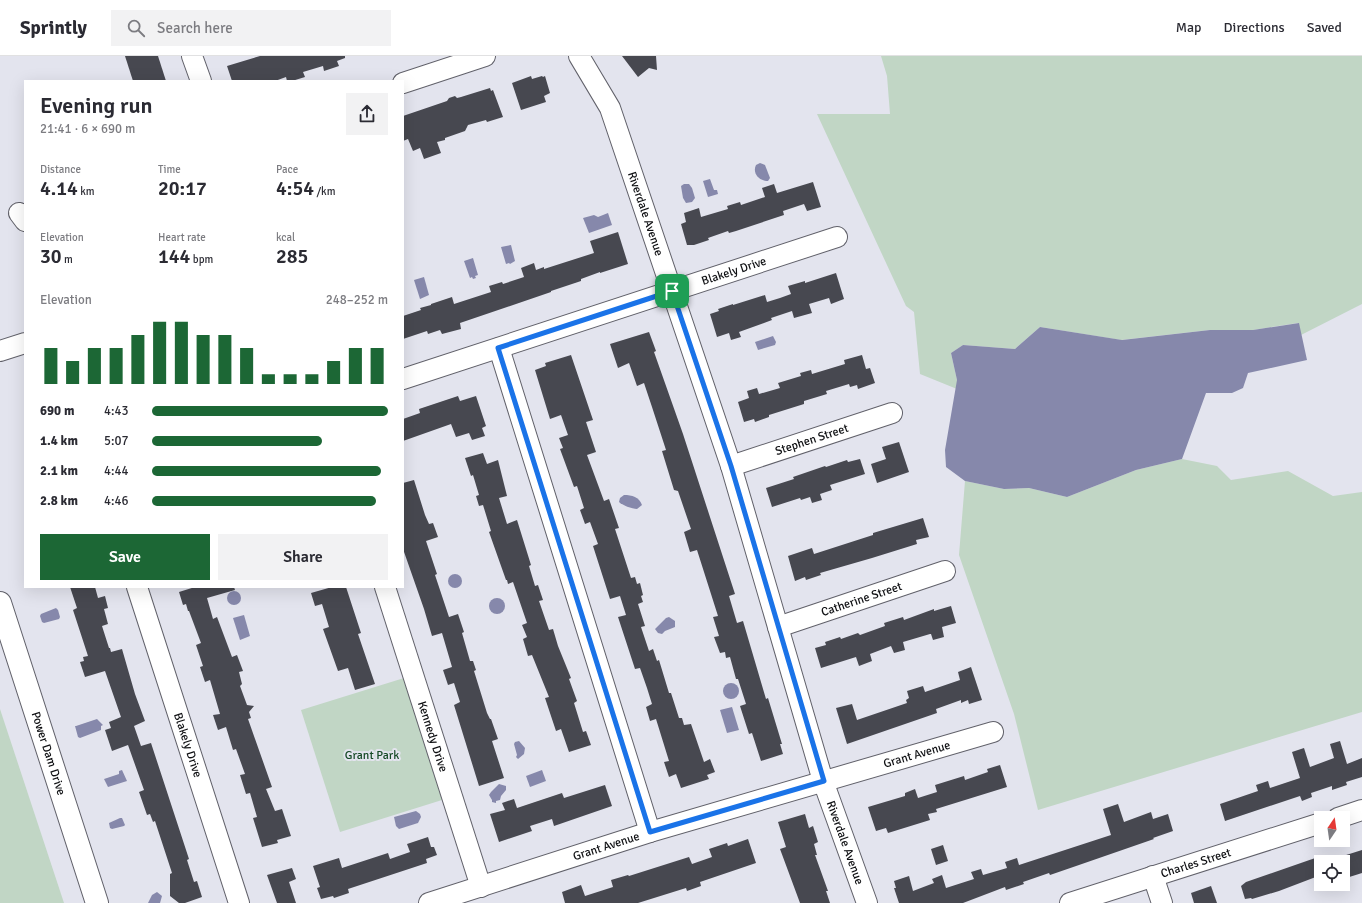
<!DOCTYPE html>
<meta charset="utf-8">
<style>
:root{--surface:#fff;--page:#f2f2f3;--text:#2b2b33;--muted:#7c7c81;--line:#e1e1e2;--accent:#1c6735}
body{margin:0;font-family:Signika,sans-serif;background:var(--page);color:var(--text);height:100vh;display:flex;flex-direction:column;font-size:15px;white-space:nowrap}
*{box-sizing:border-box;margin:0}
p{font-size:13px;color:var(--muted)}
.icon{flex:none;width:22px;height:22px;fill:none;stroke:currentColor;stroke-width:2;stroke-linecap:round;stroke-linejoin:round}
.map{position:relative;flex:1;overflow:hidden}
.sheet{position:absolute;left:24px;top:24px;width:380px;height:508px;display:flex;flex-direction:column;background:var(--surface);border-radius:0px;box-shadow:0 4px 16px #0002}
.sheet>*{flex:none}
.needle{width:26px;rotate:13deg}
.buttons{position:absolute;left:1314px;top:755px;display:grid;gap:8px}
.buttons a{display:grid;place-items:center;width:36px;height:36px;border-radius:0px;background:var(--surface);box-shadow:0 4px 16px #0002;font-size:20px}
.pin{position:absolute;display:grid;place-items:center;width:34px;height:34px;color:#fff;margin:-17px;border-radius:8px;box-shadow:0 2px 6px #0006}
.round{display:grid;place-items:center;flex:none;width:42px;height:42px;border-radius:0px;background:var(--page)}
.headline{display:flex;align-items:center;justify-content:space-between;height:68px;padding:0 16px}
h1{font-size:22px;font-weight:600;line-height:30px}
.metrics{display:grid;grid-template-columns:repeat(3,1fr);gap:6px;height:68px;padding:4px 16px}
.metrics div{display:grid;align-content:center}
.metrics b{font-size:20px;font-weight:600}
.metrics small{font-size:11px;font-weight:400}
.metrics p{font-size:11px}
.chart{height:112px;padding:8px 16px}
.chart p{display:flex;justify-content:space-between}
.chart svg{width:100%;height:72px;margin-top:4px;stroke:var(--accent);stroke-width:6}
.button{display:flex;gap:8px;margin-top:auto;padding:8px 16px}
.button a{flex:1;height:46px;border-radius:0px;background:var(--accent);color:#fff;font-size:16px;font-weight:600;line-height:46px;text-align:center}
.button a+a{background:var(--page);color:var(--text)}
ul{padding:0 16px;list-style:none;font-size:13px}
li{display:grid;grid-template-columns:64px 48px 1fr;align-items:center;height:30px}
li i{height:10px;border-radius:5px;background:var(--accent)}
header{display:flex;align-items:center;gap:24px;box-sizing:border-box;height:56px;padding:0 20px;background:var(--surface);border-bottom:1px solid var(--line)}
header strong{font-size:19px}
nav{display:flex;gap:22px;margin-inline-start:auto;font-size:14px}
.search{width:280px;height:36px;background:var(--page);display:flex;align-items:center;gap:10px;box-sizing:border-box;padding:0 14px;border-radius:0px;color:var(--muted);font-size:15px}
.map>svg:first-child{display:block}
.green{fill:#c1d6c5}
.water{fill:#8688ab}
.building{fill:#474850}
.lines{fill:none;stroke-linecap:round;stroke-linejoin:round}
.minor-casing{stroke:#61616a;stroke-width:22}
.major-casing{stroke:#61616a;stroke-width:24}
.minor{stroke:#fff;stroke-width:20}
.major{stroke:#fff;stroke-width:22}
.route-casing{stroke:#fff;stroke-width:8}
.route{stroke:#1a73e8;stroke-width:5}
.labels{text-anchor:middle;stroke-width:4;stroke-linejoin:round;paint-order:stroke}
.street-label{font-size:12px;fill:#0f1013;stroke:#e3e4ee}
.park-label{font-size:12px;fill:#164a26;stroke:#e3e4ee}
</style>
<header>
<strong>Sprintly</strong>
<div class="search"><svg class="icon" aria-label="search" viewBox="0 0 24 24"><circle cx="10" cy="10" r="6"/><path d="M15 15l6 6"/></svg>Search here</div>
<nav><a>Map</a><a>Directions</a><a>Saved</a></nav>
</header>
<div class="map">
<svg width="1362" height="847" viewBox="0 0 1362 847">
<rect width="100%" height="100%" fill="#e3e4ee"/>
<g class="green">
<path d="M881,0h481v248l-61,31 -3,-12 -45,7h-43l-89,10 -81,-13 -25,22 -52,-4 -12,8 6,27v9l-37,-15 -6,-62 -8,-6 -89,-192h73l-3,-38z"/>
<path d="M1182,403l35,7 14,14 57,-9 45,25 29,-4v220l-324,98 -24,-96 -55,-159 6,-74 39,8 25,-1 38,9 69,-27z"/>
<path d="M404,622l38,122 -102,32 -39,-122z"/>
<path d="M0,653l64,194h-64z"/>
</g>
<g class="water">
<path d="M760,107l5,2 5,13 -2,3c-9,0 -16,-8 -12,-16z"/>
<path d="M710,123l4,11h3l1,4 -10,3 -5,-16z"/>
<path d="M684,128h5l3,4 3,10 -3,4 -6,1 -3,-5 -2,-12z"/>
<path d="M608,157l4,12 -23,8 -6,-15 11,-3 4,2z"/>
<path d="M511,189l4,16 -5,3 -1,-1 -3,1 -5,-17z"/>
<path d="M473,202l5,17 -3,1 1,2 -3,1 -1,-2 -2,1 -6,-17z"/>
<path d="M424,221l5,18 -9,4 -6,-19z"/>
<path d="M1299,267l8,37 -59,13 -5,15 -11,5h-26l-24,66 -46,11 -69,27 -38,-9 -25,1 -39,-8 -19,-14 -1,-17 12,-70 -6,-27 12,-8 52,4 25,-22 82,13 88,-10h43z"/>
<path d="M773,280l3,6 -1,3 -17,5 -3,-8z"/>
<path d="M624,439c8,0 15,2 18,10l-5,4c-5,0 -15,-4 -18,-7l1,-4z"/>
<circle cx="455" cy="525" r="7"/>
<circle cx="234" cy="542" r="7"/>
<circle cx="497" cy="550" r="8"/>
<path d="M56,552l2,2 2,7 -1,2 -15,4 -2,-1 -2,-6 1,-2z"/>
<path d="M244,559l6,21 -10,4 -7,-22z"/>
<path d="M669,561l6,4v6l-10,4 -3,3 -4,-1 -3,-4 11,-11z"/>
<circle cx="731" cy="635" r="8"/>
<path d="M732,651l7,23 -12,3 -7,-23z"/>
<path d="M97,663l6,6 -2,1v4l-21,8 -2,-1 -3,-11h1z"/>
<path d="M519,685l6,7 -1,6 -6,5 -2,-2 1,-2 -3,-11 1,-2z"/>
<path d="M122,714l5,11 -19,6 -4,-8 15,-5v-3z"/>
<path d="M542,714l4,11 -16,6 -4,-11z"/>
<path d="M499,728l7,2v4l-5,6 -1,4 -4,1v2l-4,-1v-2l-3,-5 2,-3z"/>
<path d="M416,755l4,3 1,3 -3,6 -19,6 -3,-3 -2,-9z"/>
<path d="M120,762h2l3,7 -1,1 -12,3 -2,-1 -1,-5z"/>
<path d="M157,836l5,4 -2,7h-12l4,-8z"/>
</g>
<g class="building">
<path d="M125,0h33l8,25h-33z"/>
<path d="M260,0h85v2l-8,3 2,5 -15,5 -1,-5 -20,6 2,5 -13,4h-5l-1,-4 -11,4h-43l-5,-15z"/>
<path d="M622,0h34l1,14 -8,-2 -11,9z"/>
<path d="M531,20l1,3 10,-3 1,1 2,-1 5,17 -6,3 2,6 -25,8 -9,-27z"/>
<path d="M490,32l1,3 2,-1 10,27 -16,5 -1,-2 -18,5 -3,6 -20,7v2l-8,2 4,11 -17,6 -4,-11 -7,3 -5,-12 -5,2v-25l44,-15 2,-3 6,-2 2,2 4,-1z"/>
<path d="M813,126l8,25 -14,4 -3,-7 -21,7 1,4 -48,16 -7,2 -1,-2 -20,7 1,2 -15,5h-7l-6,-21 5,-2 -2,-9 15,-5 2,9 27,-8 -1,-3 13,-4 1,3 24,-8 -3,-9 12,-4 3,9z"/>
<path d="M618,176l10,32 -28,9v-1l-19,7v2l-30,10v1l-91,31 1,6 -19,5 -2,-4 -12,4 -1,-3 -24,8v-23l18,-6 -1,-2 11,-3v-1l21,-7 2,7 37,-12 -2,-6 13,-4 1,2 21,-7 -3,-9 13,-5 2,7 8,-3v2l50,-16 -4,-12z"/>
<path d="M836,217l8,26 -13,5 -2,-6 -20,6 3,9 -18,5 -2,-7 -21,7 1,2 -33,12 2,5 -10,3 -2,-7 -12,4 -7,-23 9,-3 -1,-2 15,-5v1l32,-10 2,7 13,-4 11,-4 -3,-8 17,-5v2z"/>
<path d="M649,276l7,19 -2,1 29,82 52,160 -6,2 8,27 6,-2 23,78 2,-1 14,46h-2l3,10 -22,7 -9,-28 -3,1 -9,-28 6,-2 -8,-25h-2l-6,-22 -4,1 -1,-6 -5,1 -6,-16 5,-1 -6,-19 5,-1 -21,-66 -7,2 -6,-20 7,-3 -13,-38 -4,-1 -12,-39 4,-1 -14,-43 -8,-24 -7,3 -8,-23 -11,5 -8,-24z"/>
<path d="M571,299l22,65 -7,2 10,30 -9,3 17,46 5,-2 10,29 -4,1 16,49 4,-1 2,7 3,-1 3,12 -2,1 2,6 -5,2 7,22 -4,1 8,24 4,-2 4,12 2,-1 10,33h2l8,25h3l2,7 7,-1 13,38 6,-3 5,13 -8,3 2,4 -28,9 -5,-14 -7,3 -5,-15 5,-1 -13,-42 -6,2 -4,-14 6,-3 -5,-16 -7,-20 -5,1 -17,-52 8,-2 -6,-19 -10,3 -17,-53 5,-2 -8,-22 -5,2 -5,-14 4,-2 -7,-22 -3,1 -14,-38 3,-1 -4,-10 9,-3 -7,-20 -11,4 -15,-49 11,-4 -1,-3z"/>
<path d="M862,299l4,14 4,-1 5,15 -17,6 -1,-4 -7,2 -1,-3 -23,7 1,3 -23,7v3l-35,11v2l-14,5 -1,-3 -10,3 -6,-20 11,-4 -2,-7 10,-3 2,6 21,-6 -2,-5 23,-7 -1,-3 11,-3 1,4 33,-10 -1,-4z"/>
<path d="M458,340l2,5 16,-5 10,30 -4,2 3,8 -13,4 -3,-7 -13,4 -5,-13 -48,17v-22l17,-6 -1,-4z"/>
<path d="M899,386l10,30 -32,11 -6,-19 15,-5 -4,-12z"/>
<path d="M483,397l4,11 11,-4 9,36 -8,2 8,26 10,-4 14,45 -2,1 6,20 3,-1 5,15 -4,1 10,29 4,-1 5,17 13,32 -2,1 8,22 -3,2 9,29 3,-1 5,14 -22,7 -8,-23 -5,2 -11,-33 4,-1 -17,-42 -4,1 -5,-17 4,-2 -5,-12 5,-2 -14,-41 -5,2 -1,-4h-1l-17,-48 2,-1 -8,-26 -4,1 -3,-10 3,-1 -6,-20 -2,1 -6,-18z"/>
<path d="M860,403l5,15 -35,11 2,5 -12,4 2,6 -10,3 -2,-6 -9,3 -1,-2 -28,9 -6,-19 28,-9 -1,-2 32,-11 1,1 21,-7 1,2z"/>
<path d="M414,424l11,35 4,9 4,-1 5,14 -12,4 11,33 -2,1 14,42 9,-3 6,18 -2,1 8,28h3l3,9 -2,1 13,42 3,6h1l7,20 -6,2 12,37 -25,8 -25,-81 6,-3 -6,-19 -6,2 -5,-15 9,-3 -10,-34 -10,3 -8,-27 -21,-60v-66z"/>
<path d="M923,462l6,19 -13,3 1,4 -45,14 -52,15 1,2 -15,5 -1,-3 -10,4 -7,-25 24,-8 2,6 59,-19v-2z"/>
<path d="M70,531h25l3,11 7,-2 3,12 -4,1 4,15 -6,2 7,22h1l1,4 11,-3 13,45 10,27 -11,5 7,20 10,-3 38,116 -2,1 7,22 3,-1 5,16 -17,6h-6l-9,-7v-22l2,-1 -17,-52 -2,1 -3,-8 -3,1 -8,-23 5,-2 -16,-45 -16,6 -7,-21 6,-2 -2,-6 12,-5 -16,-46 -20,6 -5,-15 4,-1 -1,-4 5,-1 -15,-46 4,-2z"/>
<path d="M195,531h39l1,3 -28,8 6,21 4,-2 15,40 5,-2 6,16 -4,1 3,12 -2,2 7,19 7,1 -5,6 2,6 -3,1 24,68 -6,2 9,22 7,-2 9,27 -14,4 1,3 -16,4 -9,-29 4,-1 -7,-24 -4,1 -6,-19 5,-1 -9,-25 -3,1 -7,-23 -8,3 -5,-15 7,-1 -10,-34 -5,2 -5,-15 3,-1 -7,-21 5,-2 -12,-32h-1l-2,-7 -3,1 -4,-13z"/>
<path d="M332,531h14l15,46 -3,1 17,50 -20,6 -7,-22 -10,3 -15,-42 6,-2 -7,-23 -7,2 -4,-13z"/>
<path d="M951,550l5,17 -14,4 2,10 -11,3 -2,-6h-1l-27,8 2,8 -11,3 -3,-7 -21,8 2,7 -13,5 -3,-9 -35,11 -6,-20 11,-3 -1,-3 15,-5 1,2 17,-6 2,2 25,-9 -1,-3 19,-6 1,3 30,-11v2z"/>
<path d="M971,611l11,33 -13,4 -1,-4 -7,3v-3l-25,9 1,4 -90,31 -11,-36 16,-4 5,16 50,-17 -1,-3 3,-2 -2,-7 16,-5 2,6 35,-12 -2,-8z"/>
<path d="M1340,685l7,23 15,-6v19l-16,5 1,3 -15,5v-4l-21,7 1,4 -10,4 -2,-5 -75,25 -5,-17 38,-13 -2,-6 12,-4 2,7 30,-10 -8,-26 12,-4 6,19 24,-9 -4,-14z"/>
<path d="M1000,709l7,22 -71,22 1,3 -9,2 2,6 -42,13 -2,-5 -10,3 -8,-24 37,-11v-3l10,-4 3,9 19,-6 -2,-7 29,-9 1,4 23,-8 -1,-3z"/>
<path d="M605,729l7,21 -58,20 -2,-7 -22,7 2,5 -33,11 -9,-28 15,-4 -3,-7 12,-4 3,9 45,-15 2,5z"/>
<path d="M1118,748l6,18 27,-10 2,7 15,-5 5,17 -20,7 1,1 -75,26 -29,10 -1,-2 -26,9 1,2 -18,6 -1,-3 -42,16h-64l-5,-15h2l-2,-7 15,-5 4,15 21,-8 -2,-4 10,-4 4,13 28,-9 -3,-7 10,-3 2,6 24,-7 -2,-6 12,-4 2,7 92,-30 -8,-26z"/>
<path d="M805,758l4,14 4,-2 5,16 -4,2 3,11h-2l13,36h-2l4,12h-30l-20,-54 6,-2 -8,-25z"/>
<path d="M428,781l3,10h3l3,8 -11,4 1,4 -79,26 1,4 -15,5 -1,-2 -12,3 -4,-11 3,-1 -7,-21 26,-8 3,10 46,-15 2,6 20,-7 -3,-8z"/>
<path d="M748,783l8,24 -56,19 1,4 -14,5 -1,-3 -48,15h-73l-3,-11 19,-7 4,11 28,-9 -2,-7 17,-5 1,1 60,-19 3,7 20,-7 -3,-8 18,-6 1,3z"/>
<path d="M943,789l5,16 -12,4 -5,-16z"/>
<path d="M1362,794v23l-19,6v-23z"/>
<path d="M1321,800v19l-42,16 -27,8 -1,-1 -6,1 -4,-13 5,-4z"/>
<path d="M292,812l4,11 -7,3 7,21h-19l-10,-28z"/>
<path d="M1211,830l6,17h-23l-3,-10z"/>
</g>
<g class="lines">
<defs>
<g id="minor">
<path d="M192,0l9,25"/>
<path id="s1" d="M579,0l31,52 121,358 92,315 44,122"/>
<path d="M403,27l82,-27"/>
<path d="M19,157l6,8"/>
<path d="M499,292l151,484"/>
<path d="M0,295l25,-8"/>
<path id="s2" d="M403,323l434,-142"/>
<path id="s3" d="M731,410l161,-53"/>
<path id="s4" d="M137,531l102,316"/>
<path id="s5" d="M385,531l96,300"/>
<path id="s6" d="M778,571l167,-56"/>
<path d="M1338,762l24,-8"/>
<path d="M1153,820l9,27"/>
<path id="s7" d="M429,847l221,-71 343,-100"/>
<path id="s8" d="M1070,847l251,-80"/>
</g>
<g id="major">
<path id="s9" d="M0,547l97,300"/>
</g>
</defs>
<use href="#minor" class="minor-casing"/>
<use href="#major" class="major-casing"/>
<use href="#minor" class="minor"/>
<use href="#major" class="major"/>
</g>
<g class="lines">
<defs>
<path id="route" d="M672,235l59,175 93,315 -174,51 -152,-484z"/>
</defs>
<use href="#route" class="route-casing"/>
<use href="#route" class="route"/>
</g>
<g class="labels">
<g class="street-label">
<text dy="4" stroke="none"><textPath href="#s1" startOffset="172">Riverdale Avenue</textPath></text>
<text dy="4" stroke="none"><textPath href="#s2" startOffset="348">Blakely Drive</textPath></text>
<text dy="4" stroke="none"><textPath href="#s3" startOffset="85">Stephen Street</textPath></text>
<text dy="4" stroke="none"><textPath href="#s6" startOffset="88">Catherine Street</textPath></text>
<text dy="4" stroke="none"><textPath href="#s5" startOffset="157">Kennedy Drive</textPath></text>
<text dy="4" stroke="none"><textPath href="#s4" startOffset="166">Blakely Drive</textPath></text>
<text dy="4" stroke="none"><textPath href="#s9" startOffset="158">Power Dam Drive</textPath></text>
<text dy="4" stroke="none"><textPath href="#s7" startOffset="510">Grant Avenue</textPath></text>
<text dy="4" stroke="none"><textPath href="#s1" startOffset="832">Riverdale Avenue</textPath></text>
<text dy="4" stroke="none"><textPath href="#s7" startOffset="186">Grant Avenue</textPath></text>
<text dy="4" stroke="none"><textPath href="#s8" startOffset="132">Charles Street</textPath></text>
</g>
<g class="park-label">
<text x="372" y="703">Grant Park</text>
</g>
</g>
</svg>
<div class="buttons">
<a><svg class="needle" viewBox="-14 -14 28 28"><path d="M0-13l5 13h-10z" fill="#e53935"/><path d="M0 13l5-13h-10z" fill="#7c7c81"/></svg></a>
<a><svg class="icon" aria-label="locate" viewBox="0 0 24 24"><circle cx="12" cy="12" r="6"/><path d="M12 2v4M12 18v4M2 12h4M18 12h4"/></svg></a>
</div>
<div class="pin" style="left:672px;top:235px;background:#1e9e55"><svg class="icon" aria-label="arrive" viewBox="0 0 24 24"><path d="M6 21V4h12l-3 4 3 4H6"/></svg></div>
<section class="sheet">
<div class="headline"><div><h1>Evening run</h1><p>21:41 · 6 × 690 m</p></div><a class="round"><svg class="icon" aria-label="share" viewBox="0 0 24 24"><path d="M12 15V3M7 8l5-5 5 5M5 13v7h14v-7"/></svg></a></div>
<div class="metrics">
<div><p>Distance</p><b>4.14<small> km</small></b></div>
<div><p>Time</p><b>20:17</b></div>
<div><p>Pace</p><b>4:54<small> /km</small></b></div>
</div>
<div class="metrics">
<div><p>Elevation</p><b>30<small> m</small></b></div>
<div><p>Heart rate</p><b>144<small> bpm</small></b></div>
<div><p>kcal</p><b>285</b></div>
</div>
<div class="chart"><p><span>Elevation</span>248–252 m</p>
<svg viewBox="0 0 160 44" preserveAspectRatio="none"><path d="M5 44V22M15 44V30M25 44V22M35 44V22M45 44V14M55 44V6M65 44V6M75 44V14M85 44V14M95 44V22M105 44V38M115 44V38M125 44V38M135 44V30M145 44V22M155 44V22"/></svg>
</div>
<ul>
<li><b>690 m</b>4:43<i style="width:100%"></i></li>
<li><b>1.4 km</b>5:07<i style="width:72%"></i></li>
<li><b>2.1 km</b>4:44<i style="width:97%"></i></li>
<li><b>2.8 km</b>4:46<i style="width:95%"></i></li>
</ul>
<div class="button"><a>Save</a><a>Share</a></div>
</section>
</div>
